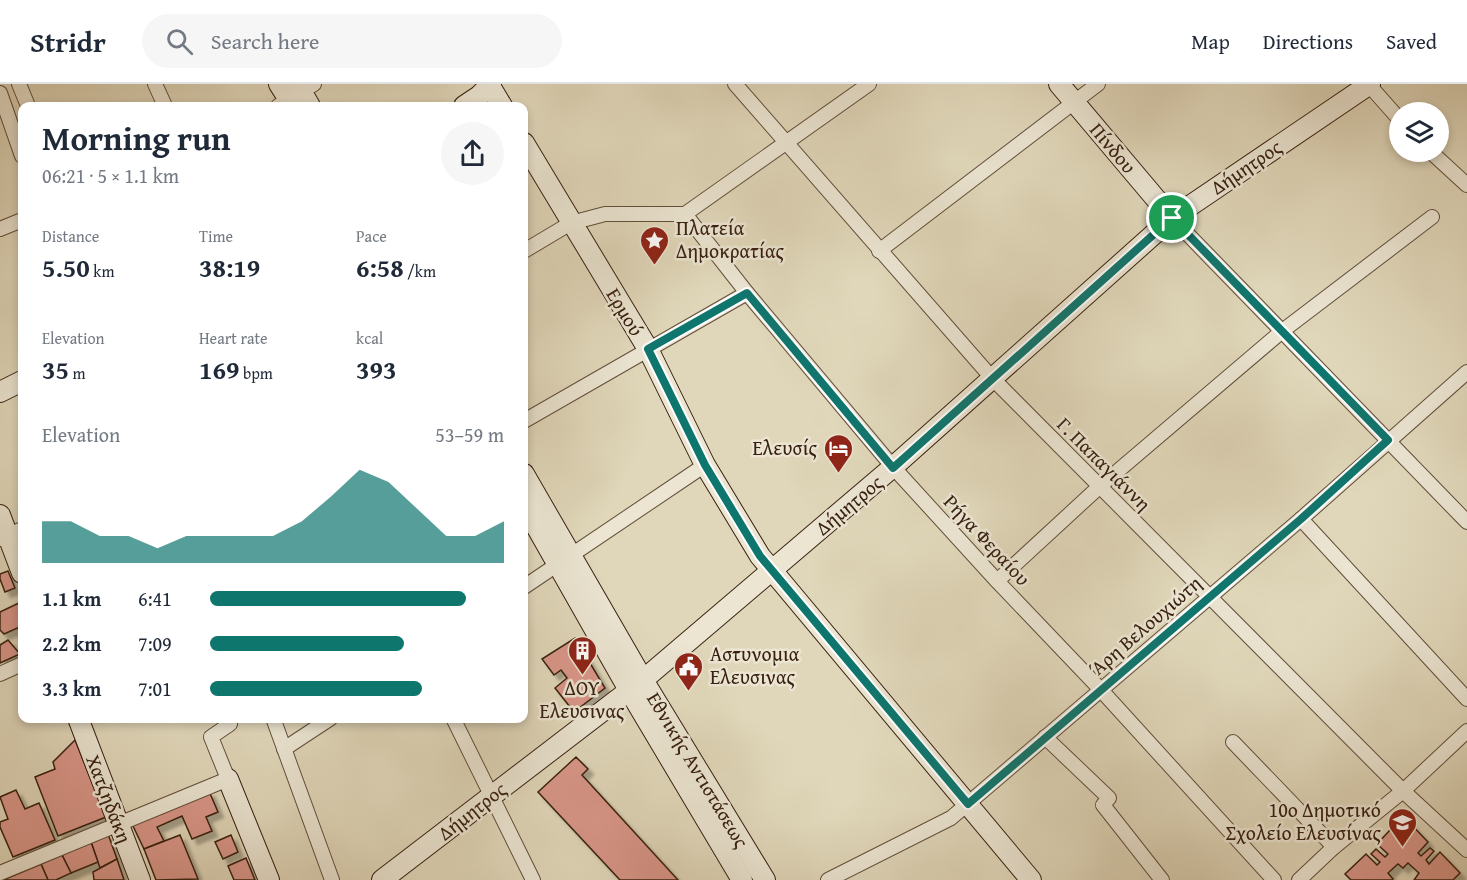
<!DOCTYPE html>
<meta charset="utf-8">
<style>
:root{--surface:#fff;--page:#f6f6f7;--text:#1f2937;--muted:#747a83;--line:#e0e1e3;--accent:#0f766e}
body{margin:0;font-family:"Gentium Book Plus",serif;background:var(--page);color:var(--text);height:100vh;display:flex;flex-direction:column;font-size:22px;white-space:nowrap}
*{box-sizing:border-box;margin:0}
p{font-size:20px;color:var(--muted)}
.icon{flex:none;width:33px;height:33px;fill:none;stroke:currentColor;stroke-width:2;stroke-linecap:round;stroke-linejoin:round}
.map{position:relative;flex:1;overflow:hidden}
.panel{position:absolute;left:18px;top:18px;width:510px;height:621px;display:flex;flex-direction:column;background:var(--surface);border-radius:12px;box-shadow:0 3px 9px #0003}
.panel>*{flex:none}
.fabs{position:absolute;left:1389px;top:18px;display:grid;gap:12px}
.fabs a{display:grid;place-items:center;width:60px;height:60px;border-radius:50%;background:var(--surface);box-shadow:0 3px 9px #0003;font-size:30px}
.pin{position:absolute;display:grid;place-items:center;width:51px;height:51px;color:#fff;margin:-26px;border:3px solid #fff;border-radius:50%;box-shadow:0 2px 6px #0007}
.round{display:grid;place-items:center;flex:none;width:63px;height:63px;border-radius:32px;background:var(--page)}
.head{display:flex;align-items:center;justify-content:space-between;height:102px;padding:0 24px}
h1{font-size:33px;font-weight:800;line-height:45px}
.stats{display:grid;grid-template-columns:repeat(3,1fr);gap:9px;height:102px;padding:6px 24px}
.stats div{display:grid;align-content:center}
.stats b{font-size:26px;font-weight:800}
.stats small{font-size:16px;font-weight:400}
.stats p{font-size:16px}
.chart{height:168px;padding:12px 24px}
.chart p{display:flex;justify-content:space-between}
.chart svg{width:100%;height:108px;margin-top:6px;fill:var(--accent);opacity:.7}
ul{padding:0 24px;list-style:none;font-size:20px}
li{display:grid;grid-template-columns:96px 72px 1fr;align-items:center;height:45px}
li i{height:15px;border-radius:8px;background:var(--accent)}
header{display:flex;align-items:center;gap:36px;box-sizing:border-box;height:84px;padding:0 30px;background:var(--surface);border-bottom:2px solid var(--line)}
header strong{font-size:28px}
nav{display:flex;gap:33px;margin-inline-start:auto;font-size:21px}
.search{width:420px;height:54px;background:var(--page);display:flex;align-items:center;gap:15px;box-sizing:border-box;padding:0 21px;border-radius:33px;color:var(--muted);font-size:22px}
.map>svg:first-child{display:block}
.building{fill:#d99689;stroke:#382011;stroke-width:1.5;filter:url(#shadow)}
.lines{fill:none;stroke-linecap:round;stroke-linejoin:round}
.street-casing{stroke:#624e3b;stroke-width:16}
.secondary-casing{stroke:#382011;stroke-width:22}
.street{stroke:#ebe5d2;stroke-width:14}
.secondary{stroke:#ebe5d2;stroke-width:20}
.route-casing{stroke:#fff;stroke-width:12}
.route{stroke:#0f766e;stroke-width:8}
.labels{text-anchor:middle;stroke-width:5;stroke-linejoin:round;paint-order:stroke}
.street-label{font-size:20px;fill:#382011;stroke:#ebe5d2}
.poi-label{font-size:20px;fill:#382011;stroke:#ebe5d2;text-anchor:start}
</style>
<header>
<strong>Stridr</strong>
<div class="search"><svg class="icon" aria-label="search" viewBox="0 0 24 24"><circle cx="10" cy="10" r="6"/><path d="M15 15l6 6"/></svg>Search here</div>
<nav><a>Map</a><a>Directions</a><a>Saved</a></nav>
</header>
<div class="map">
<svg width="1467" height="796" viewBox="0 0 1467 796">
<defs>
<filter id="shadow"><feDropShadow dx="5.5" dy="5.5" stdDeviation="1.5" flood-color="#0004"/></filter>
</defs>
<rect width="100%" height="100%" fill="#e0d7ba"/>
<filter id="stains"><feTurbulence type="fractalNoise" baseFrequency=".00333" numOctaves="4"/><feColorMatrix values="0 0 0 0 .2 0 0 0 0 .09 0 0 0 0 .02 0 0 0 .5 -.17"/></filter>
<radialGradient id="worn" r=".72"><stop offset=".6" stop-color="#630" stop-opacity="0"/><stop offset="1" stop-color="#630" stop-opacity=".3"/></radialGradient>
<g class="building">
<path d="M8,487l7,17 -10,4 -5,-13v-5z"/>
<path d="M21,518l1,24 -18,8 -4,-4v-18z"/>
<path d="M575,554l30,50 -31,24 -19,-24 12,-10 -6,-8 -7,5 -12,-16z"/>
<path d="M8,556l12,14 -20,9v-18z"/>
<path d="M75,656l31,77 -48,19 -23,-59 20,-8 -2,-7z"/>
<path d="M576,673l12,12 -6,6 96,105h-58l-82,-88z"/>
<path d="M16,706l9,19 14,-6 16,37 -42,17 -13,-30v-5l8,-3 -8,-22z"/>
<path d="M209,707l9,21 -12,5 6,14 -20,8 -10,-23 -25,11 7,14 -20,8 -12,-25z"/>
<path d="M1403,732l25,26 -10,11 3,3 9,-8 4,3 -8,9 3,4 11,-12 20,21 -7,7h-39l5,-7 -11,-10 -5,5 -5,-4 -10,9 5,6 -1,1h-41l-6,-6 21,-20 11,11 3,-3 -9,-8 5,-5 9,8 3,-3 -11,-10z"/>
<path d="M108,750l9,25 -17,9 -9,-26z"/>
<path d="M180,751l18,44 -42,1 -12,-31z"/>
<path d="M231,751l7,17 -15,7 -8,-17z"/>
<path d="M91,758l7,20 -27,11 -9,-18z"/>
<path d="M62,771l9,18 -15,7h-8l-7,-16z"/>
<path d="M246,774l9,22h-21l-6,-14z"/>
<path d="M117,775l7,21h-30l-1,-8z"/>
<path d="M41,780l7,16h-45z"/>
</g>
<g class="lines">
<defs>
<g id="street">
<path d="M19,0l9,22"/>
<path d="M155,0l10,22"/>
<path d="M735,0l257,294 411,413 64,59"/>
<path d="M1369,1l31,35"/>
<path d="M0,9l22,63"/>
<path d="M278,22l36,-22"/>
<path d="M1431,68l36,33"/>
<path d="M685,130l62,79 146,174 104,114 104,109 173,190"/>
<path d="M685,130l184,-130"/>
<path d="M1172,134l295,304"/>
<path d="M0,145l22,-9"/>
<path d="M524,167l47,-28 34,-9h80"/>
<path d="M879,167l219,-167"/>
<path d="M524,337l223,-128"/>
<path d="M1301,435l166,180"/>
<path d="M0,455l22,-10"/>
<path d="M997,497l102,-94 182,-155 151,-115"/>
<path d="M524,503l181,-122"/>
<path d="M0,590l22,-10"/>
<path d="M273,634l59,162"/>
<path d="M453,634l80,162"/>
<path d="M1045,653l64,61 -6,7 59,75"/>
<path d="M1233,658l101,105"/>
<path d="M284,665l47,-31"/>
<path d="M0,789l228,-94 -17,-42 19,-13"/>
<path d="M828,796l123,-62 350,-299 166,-147"/>
<path d="M1299,796l35,-33 69,-56 64,-60"/>
</g>
<g id="secondary">
<path d="M279,0l14,22"/>
<path d="M297,0l13,22"/>
<path d="M1059,0l113,134"/>
<path d="M490,2l12,20"/>
<path d="M464,22l15,-10 12,-12"/>
<path d="M524,59l124,206 57,116 55,91 271,324"/>
<path d="M0,308l22,-11"/>
<path d="M524,390l119,206 122,200"/>
<path d="M524,421l105,185 113,190"/>
<path d="M0,431l22,58"/>
<path d="M78,634l62,162"/>
<path d="M228,695l41,101"/>
<path d="M382,796l261,-200 250,-213 279,-249 198,-134"/>
</g>
</defs>
<use href="#street" class="street-casing"/>
<use href="#secondary" class="secondary-casing"/>
<use href="#street" class="street"/>
<use href="#secondary" class="secondary"/>
</g>
<g class="lines">
<defs>
<path id="route" d="M1172,134l216,222 -87,79 -333,285 -208,-248 -55,-91 -57,-116 99,-56 146,175z"/>
</defs>
<use href="#route" class="route-casing"/>
<use href="#route" class="route"/>
</g>
<defs>
<symbol id="sight-pin" viewBox="-11 -11 22 30"><path d="M0 17L-7.5 6A9.5 9.5 0 1 1 7.5 6Z" fill="#8f2418" stroke="#ebe5d2"/><path d="M0-6L1.8-2.2L6-1.7L2.9 1.2L3.7 5.4L0 3.3L-3.7 5.4L-2.9 1.2L-6-1.7L-1.8-2.2Z" fill="#fff"/></symbol>
<symbol id="hotel-pin" viewBox="-11 -11 22 30"><path d="M0 17L-7.5 6A9.5 9.5 0 1 1 7.5 6Z" fill="#8f2418" stroke="#ebe5d2"/><path d="M-6-4.5h1.5V1H6V5H4.5V3h-9V5H-6ZM-4 0a1.8 1.8 0 1 1 3.6 0ZM.5 0V-2.5h3Q6-2.5 6 0Z" fill="#fff"/></symbol>
<symbol id="building-pin" viewBox="-11 -11 22 30"><path d="M0 17L-7.5 6A9.5 9.5 0 1 1 7.5 6Z" fill="#8f2418" stroke="#ebe5d2"/><path d="M-4-6H4V6H1V3H-1V6H-4ZM-2.5-4.3h1.7v1.8h-1.7ZM.8-4.3h1.7v1.8H.8ZM-2.5-1h1.7V.8h-1.7ZM.8-1h1.7V.8H.8Z" fill="#fff"/></symbol>
<symbol id="civic-pin" viewBox="-11 -11 22 30"><path d="M0 17L-7.5 6A9.5 9.5 0 1 1 7.5 6Z" fill="#8f2418" stroke="#ebe5d2"/><path d="M-.6-6.5H3V-4.5H.6V-3L4-1V1h2V6H-6V1h2V-1L-.6-3ZM-1.2 2.5V6h2.4V2.5Z" fill="#fff"/></symbol>
<symbol id="school-pin" viewBox="-11 -11 22 30"><path d="M0 17L-7.5 6A9.5 9.5 0 1 1 7.5 6Z" fill="#8f2418" stroke="#ebe5d2"/><path d="M0-5L7-2L0 1L-7-2ZM-4 1L0 2.5L4 1V4Q0 6-4 4Z" fill="#fff"/></symbol>
</defs>
<g fill-rule="evenodd">
<use href="#sight-pin" x="638" y="140" width="33" height="45"/>
<use href="#hotel-pin" x="822" y="348" width="33" height="45"/>
<use href="#building-pin" x="566" y="550" width="33" height="45"/>
<use href="#civic-pin" x="672" y="566" width="33" height="45"/>
<use href="#school-pin" x="1386" y="722" width="33" height="45"/>
</g>
<g class="labels">
<g class="street-label">
<text transform="translate(1113 64) rotate(50)" y="7">Πίνδου</text>
<text transform="translate(1246 83) rotate(-34)" y="7">Δήμητρος</text>
<text transform="translate(625 228) rotate(59)" y="7">Ερμού</text>
<text transform="translate(1104 380) rotate(45)" y="7">Γ. Παπαγιάννη</text>
<text transform="translate(849 421) rotate(-40)" y="7">Δήμητρος</text>
<text transform="translate(987 456) rotate(47)" y="7">Ρήγα Φεραίου</text>
<text transform="translate(1145 542) rotate(-41)" y="7">Άρη Βελουχιώτη</text>
<text transform="translate(698 686) rotate(59)" y="7">Εθνικής Αντιστάσεως</text>
<text transform="translate(109 715) rotate(69)" y="7">Χατζηδάκη</text>
<text transform="translate(472 727) rotate(-38)" y="7">Δήμητρος</text>
</g>
<g class="poi-label">
<text x="676" y="151">Πλατεία<tspan x="676" dy="23">Δημοκρατίας</tspan></text>
<text x="817" y="371" text-anchor="end">Ελευσίς</text>
<text x="710" y="577">Αστυνομια<tspan x="710" dy="23">Ελευσινας</tspan></text>
<text x="582" y="611" text-anchor="middle">ΔΟΥ<tspan x="582" dy="23">Ελευσινας</tspan></text>
<text x="1381" y="733" text-anchor="end">10ο Δημοτικό<tspan x="1381" dy="23">Σχολείο Ελευσίνας</tspan></text>
</g>
</g>
<rect width="100%" height="100%" filter="url(#stains)"/>
<rect width="100%" height="100%" fill="url(#worn)"/>
</svg>
<div class="fabs">
<a><svg class="icon" aria-label="layers" viewBox="0 0 24 24"><path d="M12 4l9 5-9 5-9-5zM3 14l9 5 9-5"/></svg></a>
</div>
<div class="pin" style="left:1172px;top:134px;background:#1e9e55"><svg class="icon" aria-label="arrive" viewBox="0 0 24 24"><path d="M6 21V4h12l-3 4 3 4H6"/></svg></div>
<section class="panel">
<div class="head"><div><h1>Morning run</h1><p>06:21 · 5 × 1.1 km</p></div><a class="round"><svg class="icon" aria-label="share" viewBox="0 0 24 24"><path d="M12 15V3M7 8l5-5 5 5M5 13v7h14v-7"/></svg></a></div>
<div class="stats">
<div><p>Distance</p><b>5.50<small> km</small></b></div>
<div><p>Time</p><b>38:19</b></div>
<div><p>Pace</p><b>6:58<small> /km</small></b></div>
</div>
<div class="stats">
<div><p>Elevation</p><b>35<small> m</small></b></div>
<div><p>Heart rate</p><b>169<small> bpm</small></b></div>
<div><p>kcal</p><b>393</b></div>
</div>
<div class="chart"><p><span>Elevation</span>53–59 m</p>
<svg viewBox="0 0 160 44" preserveAspectRatio="none"><path d="M0 44V27L10 27L20 33L30 33L40 38L50 33L60 33L70 33L80 33L90 27L100 17L110 6L120 11L130 22L140 33L150 33L160 27V44z"/></svg>
</div>
<ul>
<li><b>1.1 km</b>6:41<i style="width:87%"></i></li>
<li><b>2.2 km</b>7:09<i style="width:66%"></i></li>
<li><b>3.3 km</b>7:01<i style="width:72%"></i></li>
</ul>
</section>
</div>
